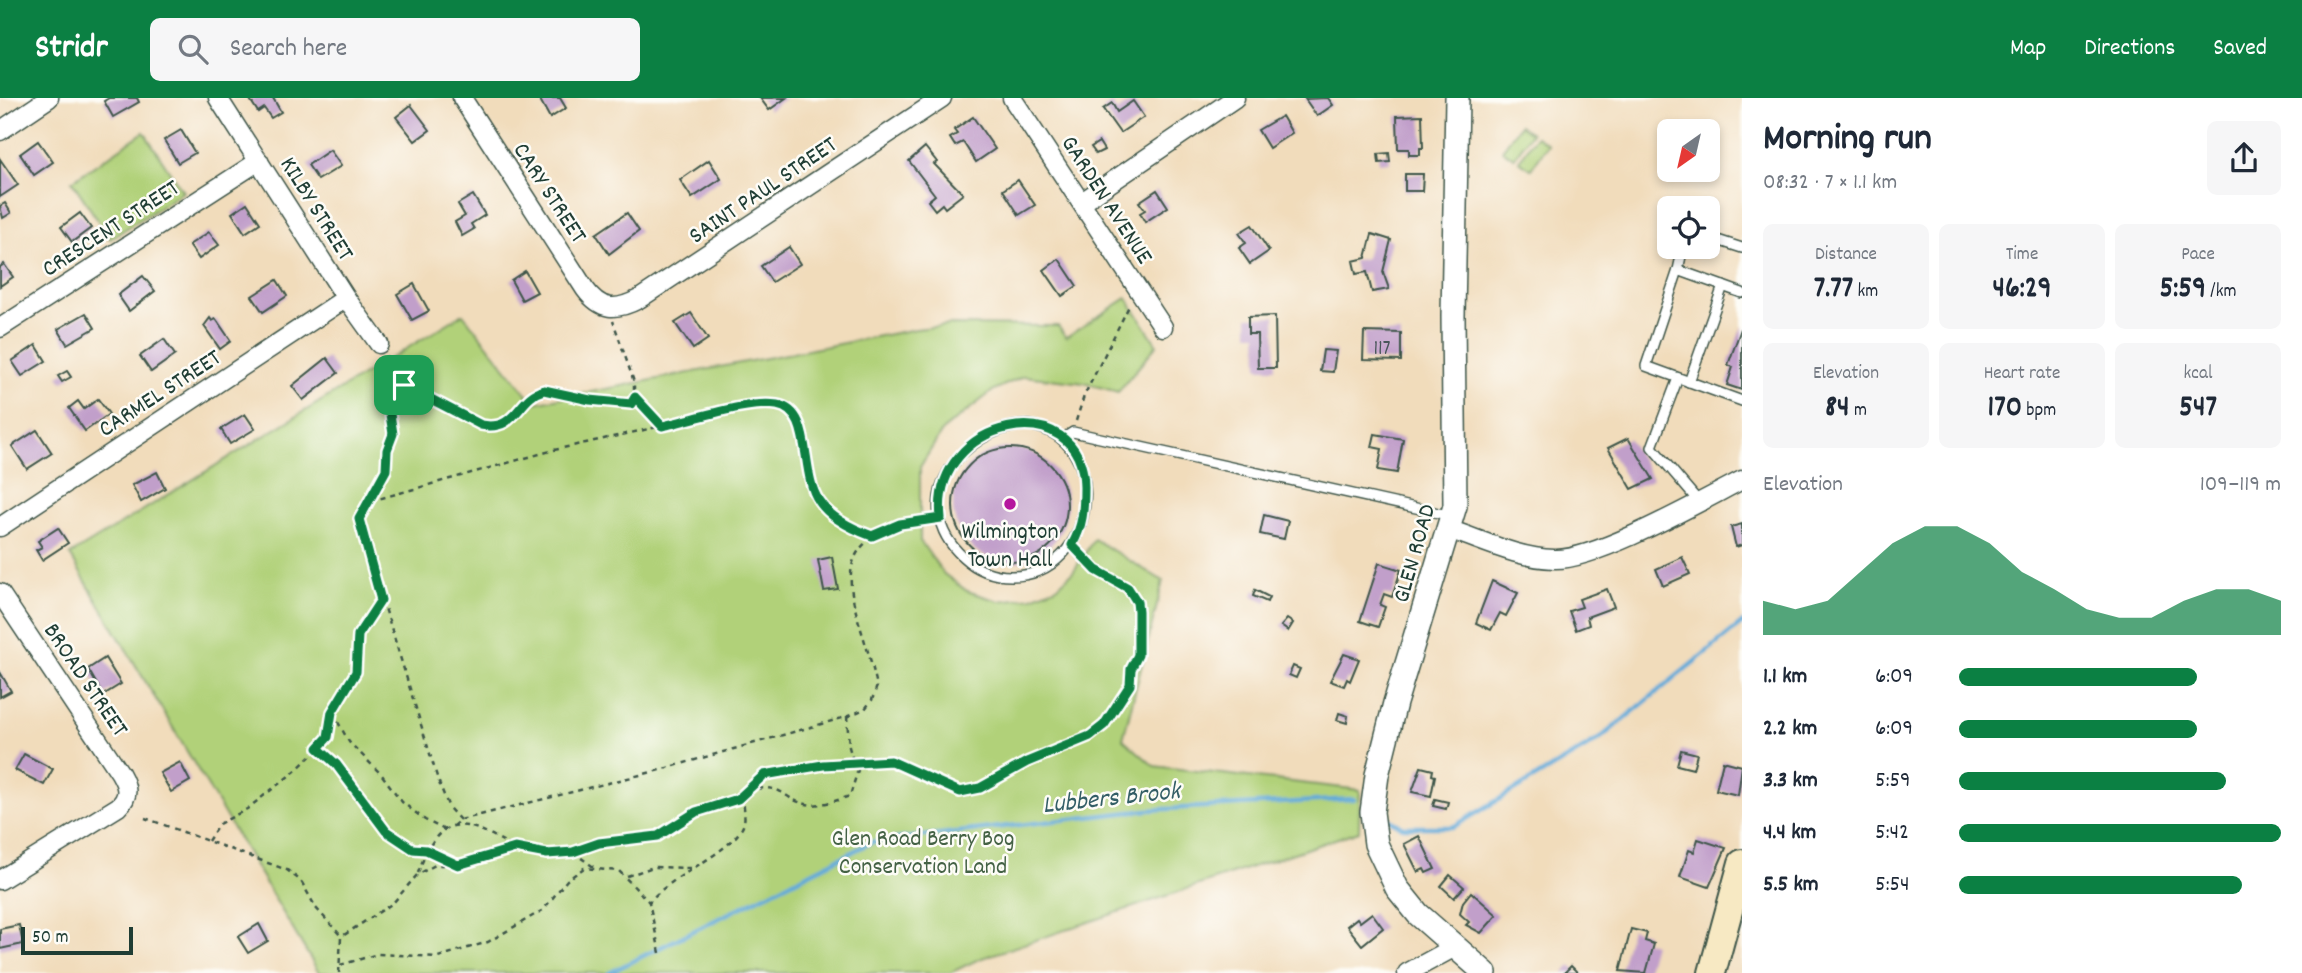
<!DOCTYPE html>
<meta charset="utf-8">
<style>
:root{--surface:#fff;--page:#f6f6f7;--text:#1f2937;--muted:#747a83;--accent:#0b8043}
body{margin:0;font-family:Dekko,sans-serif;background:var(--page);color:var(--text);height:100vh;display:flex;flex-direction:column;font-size:26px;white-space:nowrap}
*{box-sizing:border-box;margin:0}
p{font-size:23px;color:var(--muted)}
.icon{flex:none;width:38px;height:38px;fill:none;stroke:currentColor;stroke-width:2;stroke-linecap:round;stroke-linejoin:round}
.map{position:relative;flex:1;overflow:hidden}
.details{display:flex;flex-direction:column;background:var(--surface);width:560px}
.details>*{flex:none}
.needle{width:46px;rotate:214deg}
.fabs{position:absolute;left:1657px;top:21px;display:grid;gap:14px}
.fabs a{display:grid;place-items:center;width:63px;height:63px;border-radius:10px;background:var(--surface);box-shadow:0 4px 10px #0003;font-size:35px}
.scale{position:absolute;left:21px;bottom:18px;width:112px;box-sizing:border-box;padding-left:7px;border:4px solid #1f3d34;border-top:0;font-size:19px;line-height:24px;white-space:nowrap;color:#1f3d34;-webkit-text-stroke:5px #fdfcf7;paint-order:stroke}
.pin{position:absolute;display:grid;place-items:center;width:60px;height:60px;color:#fff;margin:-30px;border-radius:14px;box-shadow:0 4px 10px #0006}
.round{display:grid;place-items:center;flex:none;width:74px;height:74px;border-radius:10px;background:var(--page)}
.head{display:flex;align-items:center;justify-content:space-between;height:119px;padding:0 21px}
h1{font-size:38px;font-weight:800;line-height:52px}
.stats{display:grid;grid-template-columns:repeat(3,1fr);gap:10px;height:119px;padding:7px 21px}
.stats div{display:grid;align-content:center;border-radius:10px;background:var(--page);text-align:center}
.stats b{font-size:30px;font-weight:800}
.stats small{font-size:19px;font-weight:400}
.stats p{font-size:19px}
.chart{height:196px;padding:14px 21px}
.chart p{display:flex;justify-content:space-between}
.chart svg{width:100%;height:126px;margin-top:7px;fill:var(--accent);opacity:.7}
ul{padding:0 21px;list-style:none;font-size:23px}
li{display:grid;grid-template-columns:112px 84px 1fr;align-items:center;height:52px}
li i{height:18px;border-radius:9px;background:var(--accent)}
header{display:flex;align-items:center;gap:42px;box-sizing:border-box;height:98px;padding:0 35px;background:var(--accent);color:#fff}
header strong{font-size:33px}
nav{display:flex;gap:38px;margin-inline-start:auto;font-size:24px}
.search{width:490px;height:63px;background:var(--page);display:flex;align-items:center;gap:18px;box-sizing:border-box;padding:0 24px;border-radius:10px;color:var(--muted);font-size:26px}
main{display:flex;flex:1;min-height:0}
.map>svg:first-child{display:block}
.green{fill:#b1d179;stroke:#688756;stroke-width:2}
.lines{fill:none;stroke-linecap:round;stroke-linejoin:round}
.stream{stroke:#62aad9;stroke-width:4.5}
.building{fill:#c19fca}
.service-casing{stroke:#3e5548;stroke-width:12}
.minor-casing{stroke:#3e5548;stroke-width:21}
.tertiary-casing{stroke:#3e5548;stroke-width:26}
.secondary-casing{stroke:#3e5548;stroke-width:30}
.path{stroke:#3e5548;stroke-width:2.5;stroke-dasharray:5 5;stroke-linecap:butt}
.service{stroke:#fff;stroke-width:9}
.minor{stroke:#fff;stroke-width:18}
.tertiary{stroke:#fff;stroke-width:23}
.secondary{stroke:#f7e9c3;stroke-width:26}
.route-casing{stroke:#fff;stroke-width:14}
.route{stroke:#0b8043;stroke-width:9}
.poi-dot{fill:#b5179e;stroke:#fdfcf7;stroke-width:2.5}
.labels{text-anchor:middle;stroke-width:5;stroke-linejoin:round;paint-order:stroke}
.number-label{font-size:21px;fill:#48565a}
.street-label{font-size:24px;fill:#1f3d34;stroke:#fdfcf7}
.poi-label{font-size:24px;fill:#1f3d34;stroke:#fdfcf7}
.park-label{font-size:24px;fill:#446245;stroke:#fdfcf7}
.water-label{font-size:26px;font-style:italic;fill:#335e66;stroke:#fdfcf7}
</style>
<header>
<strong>Stridr</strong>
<div class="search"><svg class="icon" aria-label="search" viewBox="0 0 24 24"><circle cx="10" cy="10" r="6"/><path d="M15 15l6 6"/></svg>Search here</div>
<nav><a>Map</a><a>Directions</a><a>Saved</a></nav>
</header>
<main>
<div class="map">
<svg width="1742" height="875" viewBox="0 0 1742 875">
<rect width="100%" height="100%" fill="#fdfcf7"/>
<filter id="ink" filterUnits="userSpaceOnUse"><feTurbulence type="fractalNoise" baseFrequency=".0143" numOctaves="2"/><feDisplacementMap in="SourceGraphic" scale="14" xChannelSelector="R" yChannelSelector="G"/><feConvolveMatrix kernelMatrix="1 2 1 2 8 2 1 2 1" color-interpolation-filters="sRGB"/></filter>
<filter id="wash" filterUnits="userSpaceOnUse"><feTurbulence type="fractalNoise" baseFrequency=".00686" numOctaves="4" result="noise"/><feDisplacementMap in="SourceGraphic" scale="28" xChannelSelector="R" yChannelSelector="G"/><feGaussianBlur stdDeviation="1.57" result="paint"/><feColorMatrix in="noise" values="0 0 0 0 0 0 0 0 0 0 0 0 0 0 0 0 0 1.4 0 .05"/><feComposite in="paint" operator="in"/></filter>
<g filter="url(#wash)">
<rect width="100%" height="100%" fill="#f1dcbb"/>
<g class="green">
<path d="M1520,27l11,8 -17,25 -12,-8z"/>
<path d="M144,34l39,60 -73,47 -38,-58z"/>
<path d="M1536,38l12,8 -17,25 -12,-8z"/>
<path d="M1127,200l30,47 -39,47 -34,-9 -60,-7 -30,14 -51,40 -23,37v74l24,33 23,17 32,10 33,-4 25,-10 16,-15 21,-33 69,42 -40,158 31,27 206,24 -1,41 -380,128 -29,14h-631l-249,-418 393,-241 71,89 382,-74 36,-4 106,1 8,11z"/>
</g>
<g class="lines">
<g class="stream">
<path d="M1384,719l19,10h50l145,-87 144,-117"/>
<path d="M609,875l263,-131 276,-32 206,-11"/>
</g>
</g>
<g id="blocks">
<g class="building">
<path d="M109,0h28l2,4 -26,15 -9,-16z"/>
<path d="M249,0h24l8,14 -10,6 -7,-10 -6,4z"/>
<path d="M539,0h21l6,10 -16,10z"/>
<path d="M760,0h26l-17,12z"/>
<path d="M1328,0l5,7 -16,11 -12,-17z"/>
<path d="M1133,3l11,16 -24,16 -17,-24 9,-6 5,9z"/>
<path d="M411,7l19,25 -15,11 -19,-24z"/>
<path d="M1422,17l1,33h-3v7h-11v-6h-11l-1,-33z"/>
<path d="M1282,18l10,17 -23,15 -11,-18z"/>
<path d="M973,19l22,32 -19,13 -13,-20 -8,4 -5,-8 7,-4 -3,-4z"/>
<path d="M181,32l14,23 -17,10 -14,-23z"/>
<path d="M38,43l15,21 -19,13 -14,-21z"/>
<path d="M1099,44l5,8 -8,4 -5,-7z"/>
<path d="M925,49l12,15 -3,2 29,30 -18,14 -3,-4 -7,6 -7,-9 7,-6 -26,-34z"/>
<path d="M330,52l11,16 -23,14 -10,-15z"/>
<path d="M1389,55l1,9 -11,1 -1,-9z"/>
<path d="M0,61l18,26 -18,12z"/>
<path d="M709,62l12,19 -29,19 -12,-18z"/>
<path d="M1405,76h18l-1,17h-17z"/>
<path d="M1018,82l17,25 -16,10 -16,-25z"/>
<path d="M1157,92l11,17 -23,15 -5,-9 5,-3 -6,-8z"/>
<path d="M473,97l12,20 -14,9 3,5 -12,7 -7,-14 10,-6 -7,-12z"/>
<path d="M5,105l6,10 -8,5 -3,-12z"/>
<path d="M247,105l13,20 -15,10 -13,-20z"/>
<path d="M80,115l11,15 -19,14 -11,-15z"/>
<path d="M627,115l12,18 -30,23 -13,-20z"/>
<path d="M1252,127l17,26 -19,13 -11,-16 7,-5 -7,-10z"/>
<path d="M209,134l10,13 -20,14 -10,-14z"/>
<path d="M1372,136l19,6 -8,32 6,17 -17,3 -5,-20 -11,2 -3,-13 13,-3z"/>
<path d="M789,149l11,17 -28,18 -11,-16z"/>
<path d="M1059,161l18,27 -15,10 -18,-26z"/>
<path d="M4,166l9,13 -13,9v-19z"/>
<path d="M525,173l12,21 -15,8 -11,-20z"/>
<path d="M143,178l12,15 -26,20 -11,-16z"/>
<path d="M277,182l10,16 -24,16 -11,-16z"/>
<path d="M414,186l15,27 -17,9 -15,-26z"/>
<path d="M86,215l9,15 -28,16 -9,-15z"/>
<path d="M691,215l17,26 -15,10 -18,-26z"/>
<path d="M1275,218l1,52h-18l-1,-34h-9v-17z"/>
<path d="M210,220l2,3 4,-2 15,22 -11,8 -16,-23z"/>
<path d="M1742,228v64l-15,-5 6,-18 -5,-2z"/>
<path d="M1364,234l37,1v28l-38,-1z"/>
<path d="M164,241l11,16 -24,17 -11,-16z"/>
<path d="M36,247l10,16 -24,15 -10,-15z"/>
<path d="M1323,252l13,1 -3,21 -13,-1z"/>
<path d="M327,260l11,15 -35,27 -11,-14z"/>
<path d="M67,273l4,6 -9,5 -4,-6z"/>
<path d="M98,301l11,15 -24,17 -16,-23 9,-7 6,8z"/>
<path d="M245,316l10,15 -25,15 -9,-15z"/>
<path d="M37,332l15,23 -25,16 -15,-23z"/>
<path d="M1375,336l28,5 -6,34 -19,-3 4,-21 -10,-2z"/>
<path d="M1628,340l25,41 -21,10 -24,-41z"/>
<circle cx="1010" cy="407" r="57"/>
<path d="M157,374l8,16 -24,14 -9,-17z"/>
<path d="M1264,417l24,6 -4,18 -24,-5z"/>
<path d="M1742,426v21l-6,2 -5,-20z"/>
<path d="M58,430l10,15 -26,17 -6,-10 6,-3 -4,-6z"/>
<path d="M832,459l6,32 -14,2 -6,-31z"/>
<path d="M1682,459l8,17 -27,12 -7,-17z"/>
<path d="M1379,465l22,7 -9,27 -8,-3 -4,11 5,2 -7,20 -18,-6z"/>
<path d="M1492,483l26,12 -12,23 -6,-3 -9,17 -15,-7z"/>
<path d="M1607,491l7,18 -27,10 2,8 -13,5 -7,-19 13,-4 -3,-8z"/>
<path d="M1255,492l14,7 -2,5 -14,-6z"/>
<path d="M1287,521l6,4 -5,8 -7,-5z"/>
<path d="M1344,556l15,5 -9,22 -3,-2 -3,7 -14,-5z"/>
<path d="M105,560l16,26 -18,11 -15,-26z"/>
<path d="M1293,568l7,3 -4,9 -7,-3z"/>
<path d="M0,574l11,19 -11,6z"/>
<path d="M1339,615l9,3 -1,7 -10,-3z"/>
<path d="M1681,652l16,4 -4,15 -16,-4z"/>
<path d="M24,656l29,15 -9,16 -29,-15z"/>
<path d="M1723,663l19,5 -4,29 -22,-5z"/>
<path d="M180,664l10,19 -19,11 -11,-19z"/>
<path d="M1421,669l12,3 -1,5 3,1 -4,20 -19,-4z"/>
<path d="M1435,701l13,3 -2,7 -13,-3z"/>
<path d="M1419,738l16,33 -9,4 -2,-4 -6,3 -14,-28z"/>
<path d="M1698,741l28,9 -17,39 -29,-10 9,-27 5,2z"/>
<path d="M1450,777l14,12 -10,11 -13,-12z"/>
<path d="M1471,794l26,23 -16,18 -15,-8 3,-3 -9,-8 3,-12z"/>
<path d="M1372,815l11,15 -21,17 -15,-19 10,-8 3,4z"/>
<path d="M259,826l9,17 -20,12 -10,-16z"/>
<path d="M19,827l4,19 -23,5v-20z"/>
<path d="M1631,831l16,4 -2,8 9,3 -8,29 -26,-2z"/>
<path d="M1571,868l7,7h-14z"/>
</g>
</g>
</g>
<g filter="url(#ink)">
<use href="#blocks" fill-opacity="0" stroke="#3e5548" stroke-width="2"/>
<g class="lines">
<defs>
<g id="service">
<path d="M1708,139l34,11"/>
<path d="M1678,172l5,-23"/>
<path d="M1742,195l-64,-23 -32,96 96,35"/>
<path d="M1678,280l-26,69 47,55"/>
<path d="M1689,284l34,-96"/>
<path d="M1028,327c88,13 69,152 -17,151 -18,0 -35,-7 -48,-19 -59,-54 -2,-130 65,-132z"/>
<path d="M1062,341l11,-7 379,84"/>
</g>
<g id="minor">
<path d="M218,0l128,200 33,46"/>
<path d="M462,0l123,191c16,22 31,22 54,10l303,-201"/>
<path d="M1012,0l151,229"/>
<path d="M0,33l49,-33"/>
<path d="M1082,104l153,-104"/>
<path d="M0,230l259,-167"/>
<path d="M0,429l346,-229"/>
<path d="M1451,432c33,11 67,28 103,29 41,2 147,-58 188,-79"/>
<path d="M0,495l120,180c8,14 10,23 -2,34l-118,73"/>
<path d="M1407,875l48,-26"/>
</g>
<path id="tertiary" d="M1457,0l-4,218 2,190 -60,197 -18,72 -5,37 4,32 21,44 21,26 67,59"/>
<path id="secondary" d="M1712,875l30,-110"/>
</defs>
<use href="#service" class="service-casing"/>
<use href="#minor" class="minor-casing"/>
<use href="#tertiary" class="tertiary-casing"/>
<use href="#secondary" class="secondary-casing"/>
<g class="path">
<path d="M386,258l18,29 77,40c39,8 38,-32 62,-35 7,-1 15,4 21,5 15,5 57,13 70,6v-19l-21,-61"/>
<path d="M635,299l26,29"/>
<path d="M1076,323l8,-25 45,-90"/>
<path d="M371,403c7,-21 15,-31 17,-53 0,-6 5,-10 5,-16 2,-22 -12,-38 3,-60"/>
<path d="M333,615l16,29 33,33 20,27 23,18 20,10"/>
<path d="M847,618l2,31 5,17"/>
<path d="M318,650l18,16 50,67 27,18 13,1 30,14"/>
<path d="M748,692c38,-7 31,8 58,14 13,3 32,-4 44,-8l10,-33"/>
<path d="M145,720l142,52 14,11 15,27 25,28"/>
<path d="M460,722l-11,-12 -11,-28 -76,-247c-3,-15 -2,-21 9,-32l183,-51 198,-44c16,-1 35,-4 46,11 6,9 4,21 5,32 4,45 27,71 69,87"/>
<path d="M453,728l7,-6 200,-50 186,-53 19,-8 7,-9 5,-14c-17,-81 -70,-148 51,-166"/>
<path d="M208,743l11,-17 28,-15 47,-37 30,-29 8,-31 24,-40 2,-37 23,-35"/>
<path d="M573,754l22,16"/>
<path d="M418,775c22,-63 46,-55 97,-25"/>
<path d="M627,778l26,-9 37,1"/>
<path d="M660,855l-11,-51c24,-28 77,-46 93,-74 5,-8 1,-24 1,-33"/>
<path d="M340,867l38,-11 60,3 50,-15 55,-32 24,-30 17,-12 35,3 30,31"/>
<path d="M339,875l2,-36 52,-34 24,-28 18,-10h23l57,-17 32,6 26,-2 26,-9 59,-7 38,-24 42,-13 26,-24 59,-10 68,-4 69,31 20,-4 47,-26 63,-26 15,-11 25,-40 1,-16 7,-14 1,-31 -2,-22 -9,-14 -32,-18 -18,-20"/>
</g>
<use href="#service" class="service"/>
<use href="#minor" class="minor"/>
<use href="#tertiary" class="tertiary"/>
<use href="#secondary" class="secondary"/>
</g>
</g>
<g class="lines" filter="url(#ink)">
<defs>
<path id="route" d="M396,274l8,13 77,40c37,7 36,-28 63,-35l46,10 41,4 4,-7 27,29c31,-6 85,-26 115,-21 37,6 22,67 42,96 11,17 34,28 53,35l28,-12 41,-6c-11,-100 142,-131 143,-31 0,22 -1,39 -12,58l24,25 32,18 9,14 1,9v44l-7,14 -1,16 -26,40 -14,11 -63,26 -47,26 -20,4 -69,-31 -68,4 -59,10 -26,24 -42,13 -38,24 -59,7 -26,9 -26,2 -32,-6 -57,17 -32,-15 -13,-1 -27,-18 -50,-67 -18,-16 10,-11 4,-25 24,-40 2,-37 23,-35 -22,-81 27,-49 1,-20 6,-16 -5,-33 1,-18z"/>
</defs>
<use href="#route" class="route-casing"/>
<use href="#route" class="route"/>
</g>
<circle class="poi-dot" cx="1010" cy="406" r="7"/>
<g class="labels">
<g class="number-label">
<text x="1382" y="256">117</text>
</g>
<g class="street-label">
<text transform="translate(762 91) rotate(-34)" y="8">SAINT PAUL STREET</text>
<text transform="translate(551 94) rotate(57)" y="8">CARY STREET</text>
<text transform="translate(1108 101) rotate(57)" y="8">GARDEN AVENUE</text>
<text transform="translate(318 110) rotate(58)" y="8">KILBY STREET</text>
<text transform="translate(110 129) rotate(-33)" y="8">CRESCENT STREET</text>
<text transform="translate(159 294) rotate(-33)" y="8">CARMEL STREET</text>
<text transform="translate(1413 455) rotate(-74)" y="8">GLEN ROAD</text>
<text transform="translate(87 581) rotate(56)" y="8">BROAD STREET</text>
</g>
<g class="poi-label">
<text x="1010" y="440">Wilmington<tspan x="1010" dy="28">Town Hall</tspan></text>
</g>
<g class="park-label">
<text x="923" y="747">Glen Road Berry Bog<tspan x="923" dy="28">Conservation Land</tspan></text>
</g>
<g class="water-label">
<text transform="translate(1111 698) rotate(-6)" y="9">Lubbers Brook</text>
</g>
</g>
</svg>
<div class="fabs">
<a><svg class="needle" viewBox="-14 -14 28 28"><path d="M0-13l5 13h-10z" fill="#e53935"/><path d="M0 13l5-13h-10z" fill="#747a83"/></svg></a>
<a><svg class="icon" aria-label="locate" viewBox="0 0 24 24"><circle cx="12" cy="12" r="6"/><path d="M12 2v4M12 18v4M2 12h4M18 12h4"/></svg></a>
</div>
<div class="scale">50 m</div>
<div class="pin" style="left:404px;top:287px;background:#1e9e55"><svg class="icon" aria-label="arrive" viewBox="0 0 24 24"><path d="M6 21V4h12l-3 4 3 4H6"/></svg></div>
</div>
<section class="details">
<div class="head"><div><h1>Morning run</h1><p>08:32 · 7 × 1.1 km</p></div><a class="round"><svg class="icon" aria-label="share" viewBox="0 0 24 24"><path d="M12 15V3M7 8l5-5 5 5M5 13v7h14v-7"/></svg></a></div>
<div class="stats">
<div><p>Distance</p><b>7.77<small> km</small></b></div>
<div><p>Time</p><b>46:29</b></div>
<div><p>Pace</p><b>5:59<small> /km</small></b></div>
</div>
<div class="stats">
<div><p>Elevation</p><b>84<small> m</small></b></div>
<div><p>Heart rate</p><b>170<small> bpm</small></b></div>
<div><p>kcal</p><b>547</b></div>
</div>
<div class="chart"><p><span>Elevation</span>109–119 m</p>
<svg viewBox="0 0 160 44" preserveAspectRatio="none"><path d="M0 44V32L10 35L20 32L30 22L40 12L50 6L60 6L70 12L80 22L90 28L100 35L110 38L120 38L130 32L140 28L150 28L160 32V44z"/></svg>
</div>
<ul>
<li><b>1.1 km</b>6:09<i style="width:74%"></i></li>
<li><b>2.2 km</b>6:09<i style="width:74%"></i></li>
<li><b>3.3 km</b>5:59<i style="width:83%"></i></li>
<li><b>4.4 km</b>5:42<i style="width:100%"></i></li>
<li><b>5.5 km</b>5:54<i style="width:88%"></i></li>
</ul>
</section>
</main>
